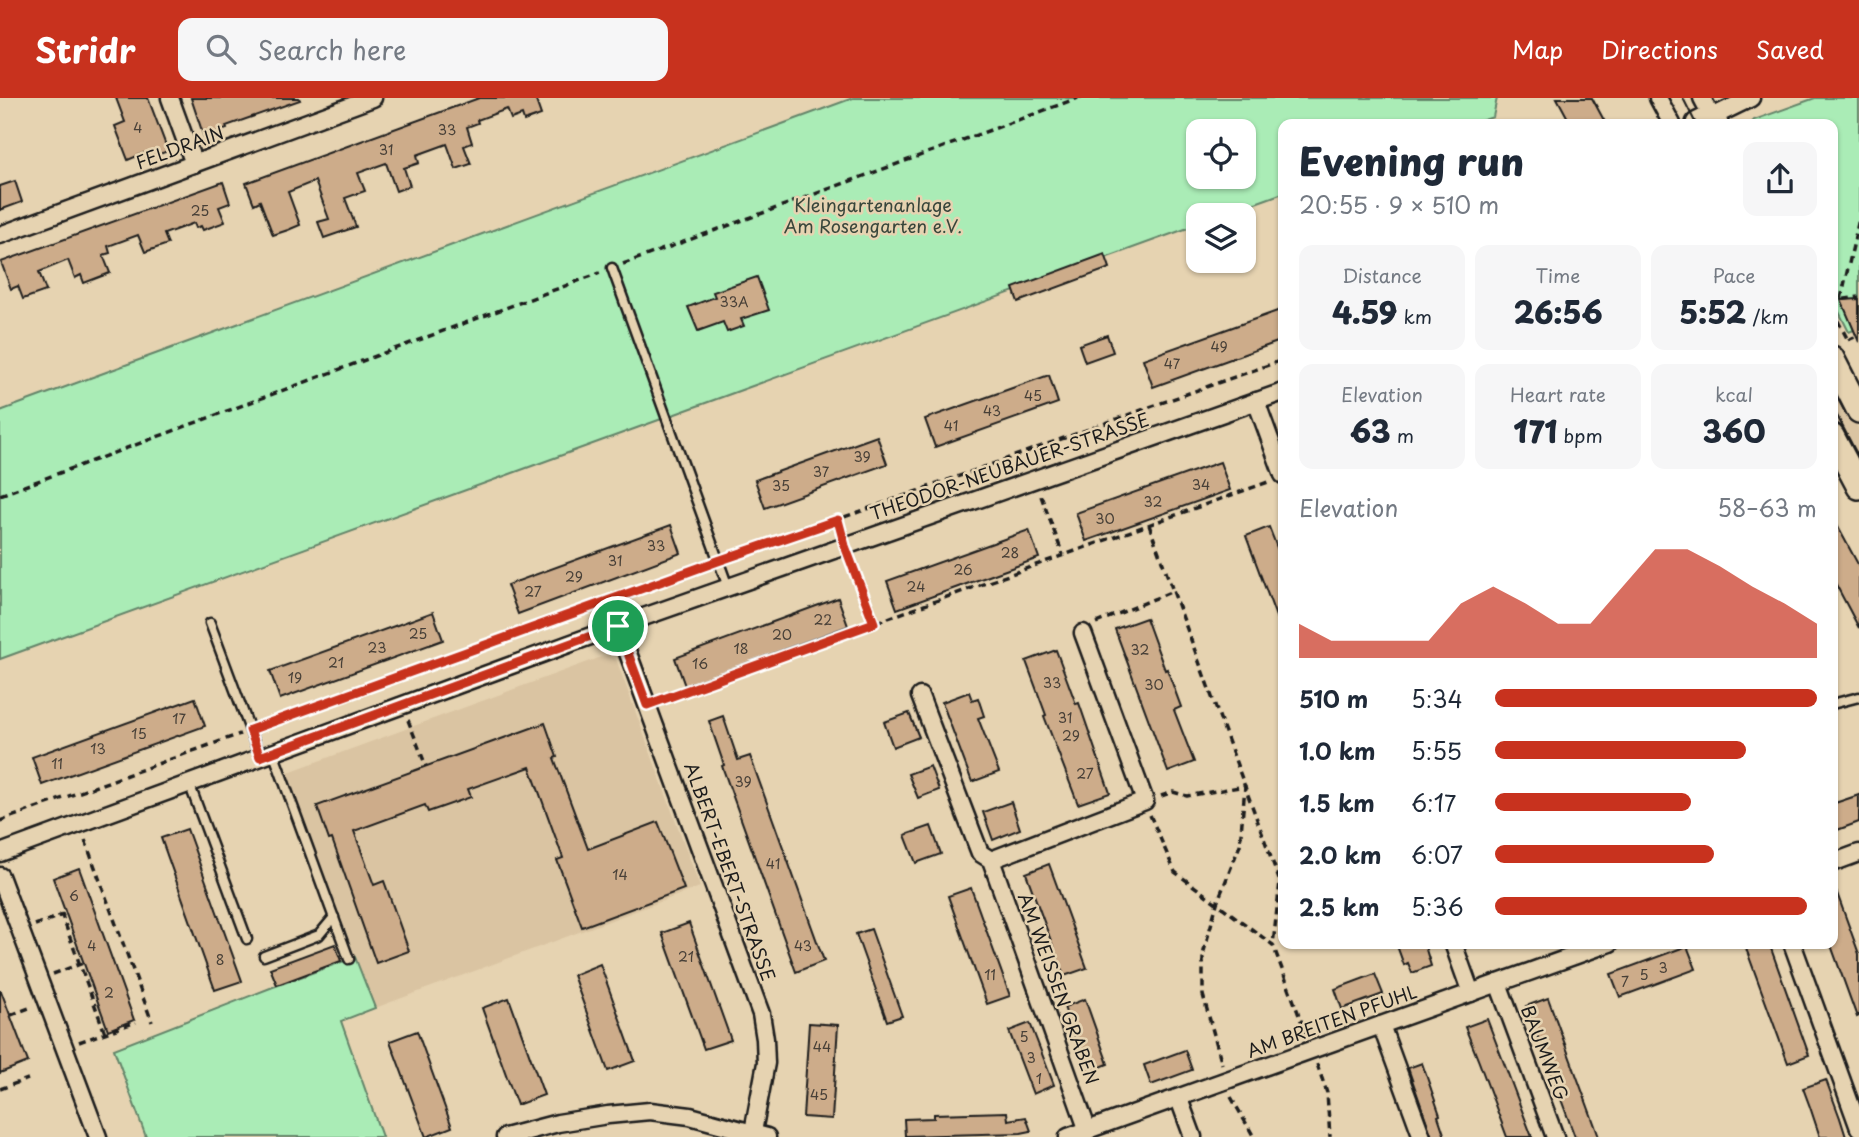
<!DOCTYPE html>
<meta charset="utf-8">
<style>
:root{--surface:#fff;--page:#f6f6f7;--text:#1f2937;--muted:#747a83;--accent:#c8321e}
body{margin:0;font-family:"Playpen Sans",sans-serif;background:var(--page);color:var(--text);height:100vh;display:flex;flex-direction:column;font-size:26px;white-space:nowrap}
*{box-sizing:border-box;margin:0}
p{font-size:23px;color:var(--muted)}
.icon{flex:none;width:38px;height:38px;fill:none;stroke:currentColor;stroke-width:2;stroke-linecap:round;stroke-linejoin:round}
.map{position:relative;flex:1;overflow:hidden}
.details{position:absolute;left:1278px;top:21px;width:560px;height:830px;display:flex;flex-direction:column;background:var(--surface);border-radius:14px;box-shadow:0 2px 5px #0004}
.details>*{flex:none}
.buttons{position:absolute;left:1186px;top:21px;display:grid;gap:14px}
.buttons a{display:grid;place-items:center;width:70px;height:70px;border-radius:14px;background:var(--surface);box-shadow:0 2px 5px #0004;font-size:35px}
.pin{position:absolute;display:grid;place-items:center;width:60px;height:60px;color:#fff;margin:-30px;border:4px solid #fff;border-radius:50%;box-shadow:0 2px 7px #0007}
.round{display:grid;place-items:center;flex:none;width:74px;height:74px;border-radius:14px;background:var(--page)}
.head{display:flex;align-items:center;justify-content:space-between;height:119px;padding:0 21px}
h1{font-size:38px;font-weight:800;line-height:52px}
.metrics{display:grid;grid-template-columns:repeat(3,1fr);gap:10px;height:119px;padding:7px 21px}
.metrics div{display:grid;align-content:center;border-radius:14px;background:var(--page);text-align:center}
.metrics b{font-size:30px;font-weight:800}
.metrics small{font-size:19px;font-weight:400}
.metrics p{font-size:19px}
.chart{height:196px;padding:14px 21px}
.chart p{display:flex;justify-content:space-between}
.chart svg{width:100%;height:126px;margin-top:7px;fill:var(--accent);opacity:.7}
ul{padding:0 21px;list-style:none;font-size:23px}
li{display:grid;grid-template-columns:112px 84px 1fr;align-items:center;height:52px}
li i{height:18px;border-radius:9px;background:var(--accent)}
header{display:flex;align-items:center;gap:42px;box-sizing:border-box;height:98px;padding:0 35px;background:var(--accent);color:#fff}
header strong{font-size:33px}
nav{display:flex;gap:38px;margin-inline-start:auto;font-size:24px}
.search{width:490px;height:63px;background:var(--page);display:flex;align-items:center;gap:18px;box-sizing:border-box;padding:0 24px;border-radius:14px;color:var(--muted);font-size:26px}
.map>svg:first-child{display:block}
.built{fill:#dac4a2}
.green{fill:#aaecb6;stroke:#638469;stroke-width:2;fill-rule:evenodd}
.building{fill:#cdac8a;stroke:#1c1c1c;stroke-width:2}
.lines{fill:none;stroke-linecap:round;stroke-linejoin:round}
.lane-casing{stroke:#1c1c1c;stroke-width:13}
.street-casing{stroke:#1c1c1c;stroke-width:21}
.secondary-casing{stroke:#1c1c1c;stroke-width:28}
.path{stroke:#1c1c1c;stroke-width:3.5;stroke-dasharray:7 5;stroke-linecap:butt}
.lane{stroke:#e6d3b1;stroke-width:8}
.street{stroke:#e6d3b1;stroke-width:16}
.secondary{stroke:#e6d3b1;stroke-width:23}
.tram{stroke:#1c1c1c;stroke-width:2}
.route-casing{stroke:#fff;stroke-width:14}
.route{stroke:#c8321e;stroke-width:9}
.labels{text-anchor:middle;stroke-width:5;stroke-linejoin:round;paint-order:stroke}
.number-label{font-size:14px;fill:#484038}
.street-label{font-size:18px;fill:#1c1c1c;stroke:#e6d3b1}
.park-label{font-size:18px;fill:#38463b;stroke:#e6d3b1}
</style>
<header>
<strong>Stridr</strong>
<div class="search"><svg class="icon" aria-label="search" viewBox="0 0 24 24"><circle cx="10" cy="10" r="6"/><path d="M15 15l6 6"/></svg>Search here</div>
<nav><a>Map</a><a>Directions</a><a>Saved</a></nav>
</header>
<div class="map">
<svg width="1859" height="1039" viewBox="0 0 1859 1039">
<rect width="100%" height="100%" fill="#e6d3b1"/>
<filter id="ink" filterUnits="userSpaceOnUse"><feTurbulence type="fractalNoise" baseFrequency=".0143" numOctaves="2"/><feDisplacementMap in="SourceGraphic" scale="14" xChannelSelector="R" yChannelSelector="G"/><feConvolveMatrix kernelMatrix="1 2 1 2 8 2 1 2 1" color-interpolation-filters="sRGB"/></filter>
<g filter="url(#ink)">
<g class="built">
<path d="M1832,280l27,52v37l-27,-52z"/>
<path d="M607,557l9,4 84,228 -325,121 -89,-235z"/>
</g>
<g class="green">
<path d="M853,0h644l-4,19 -21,7h-189v69l-61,22h-23v9l-1199,435v-248zM1199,33h45v46h-45z"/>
<path d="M1815,0h44v230l-10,4 -17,-34v-174h-81l3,-4z"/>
<path d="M355,859l20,51 -34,13 41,116h-236l-32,-88 159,-62z"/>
</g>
<g class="building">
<path d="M116,0h32l20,53 -22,8 -2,-6 -16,7 -13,-34 10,-4z"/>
<path d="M191,0h108l1,2 -74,26 1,3 -23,8z"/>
<path d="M479,0h56l6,17 -17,6 -2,-6 -11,4 -4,-10 -30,11 1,3 -11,4 5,16 -8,3 7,18 -15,5 -9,-25 -30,11 2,8 -15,5 6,18 -14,5 -10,-28 -28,10 7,18 -20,7 11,29 -32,11 -6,-16 11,-3 -14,-38 -27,11 12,33 -12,5 -15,5 -13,-34 -6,3 -8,-21z"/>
<path d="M1557,0h35l14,26h-35z"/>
<path d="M15,83l7,21 -22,8v-24z"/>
<path d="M223,84l7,21 -11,4 6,15 -22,8 -2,-4 -5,2 -2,-5 -30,11 4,10 -23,8 -7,-17 -30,11 2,7 -7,2 7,18 -26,10 -3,-8 -6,3 -7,-18 -29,12 7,19 -23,8 -5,-13 -7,3 -10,-27z"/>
<path d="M1105,156l5,14 -92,34 -5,-14z"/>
<path d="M757,179l12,33 -28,9 3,7 -17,6 -4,-10 -25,9 -10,-24 27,-10 -2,-5z"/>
<path d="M1859,201v43l-18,-42z"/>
<path d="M1283,211v31l-130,47 -10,-28z"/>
<path d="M1107,237l6,17 -28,10 -6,-17z"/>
<path d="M1049,277l9,28 -123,44 -10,-28z"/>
<path d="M877,338l10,28 -122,44 -10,-28z"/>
<path d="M1220,364l10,28 -144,51 -10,-28z"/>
<path d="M1832,418l27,50v62l-27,-51z"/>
<path d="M671,427l10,28 -163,61 -11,-29z"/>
<path d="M1269,429l14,36v67h-2l-35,-94z"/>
<path d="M1029,432l10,28 -142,51 -10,-28z"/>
<path d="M838,500l10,28 -163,60 -10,-28z"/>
<path d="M433,514l10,28 -163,59 -10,-28z"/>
<path d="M1146,520l19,52 2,-1 14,38 -7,3 20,52 -26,10 -53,-143z"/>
<path d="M1056,552l20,54 3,-1 31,90 -32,11 -34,-88 2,-1 -20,-54z"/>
<path d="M969,594l3,8 6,-2 6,18 -6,2 21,54 -27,10 -30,-80z"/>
<path d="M195,600l10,28 -163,59 -10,-28z"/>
<path d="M909,615l10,24 -26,10 -9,-25z"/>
<path d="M723,618l15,44 12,-4 74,205 -28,11 -74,-206 2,-1 -15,-44z"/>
<path d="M545,625l12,34 -3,1 34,91 70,-27 26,67 -102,38 -25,-67 6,-2 -33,-91 -62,22 3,8 -43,15 -3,-7 -71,26 20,54 10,-4 25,70 -33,12 -44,-124 -3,1 -12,-34z"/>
<path d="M930,668l9,24 -21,8 -10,-24z"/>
<path d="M1859,697v27l-27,10v-28z"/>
<path d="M1011,704l9,27 -27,11 -10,-28z"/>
<path d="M931,728l10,28 -25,9 -11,-28z"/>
<path d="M187,731l55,152 -27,9 -54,-152z"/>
<path d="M1049,766l38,104 -23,8 -38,-103z"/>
<path d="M79,770l55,152 -26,10 -55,-152z"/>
<path d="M1832,787h2l25,69v62l-2,1 -25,-69z"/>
<path d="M971,790l39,108 -23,8 -39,-108z"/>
<path d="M689,825l42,117 -27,9 -42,-116z"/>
<path d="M871,831l31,87 -15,5 -31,-87z"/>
<path d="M1396,845h28l7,23 -19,7 -4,-10 -4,2z"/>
<path d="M1744,845h25l40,112 -21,8z"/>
<path d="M335,846l6,17 -64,24 -7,-17z"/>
<path d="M1687,848l9,23 -76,28 -9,-23z"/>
<path d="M600,866l35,97 -27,10 -35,-96z"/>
<path d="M1375,876l8,20 -41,15 -7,-20z"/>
<path d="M0,893h1l27,71 -28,11z"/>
<path d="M509,900l35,97 -27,10 -35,-97z"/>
<path d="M1548,900l43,117 8,22h-24l-36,-97 -13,-34z"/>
<path d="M1085,901l23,65 -20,8 -24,-65z"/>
<path d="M1487,921l20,52 25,66h-25l-28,-75 -14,-35z"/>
<path d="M809,925l29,2 -6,94 -29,-2z"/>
<path d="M1030,925l24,62 -21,9 -24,-63z"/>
<path d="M417,933l35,96 -26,10 -36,-96z"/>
<path d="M1185,952l7,20 -41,15 -7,-20z"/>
<path d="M1422,965l18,52 -2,1 7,21h-13l-24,-69z"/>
<path d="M1826,982l14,38 6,19h-26l-10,-30 -7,-19z"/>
<path d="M1007,1014l1,8 18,-3 5,14 -10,2 -116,3 -1,-17 30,-1v-4z"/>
</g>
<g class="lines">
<defs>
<g id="lane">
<path d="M612,170l116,319"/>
<path d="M210,525l50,134"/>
<path d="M1832,606l27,-7"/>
<path d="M273,654l76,207"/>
<path d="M189,685l58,156"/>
<path d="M264,858l55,-21 15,-18"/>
</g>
<g id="street">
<path d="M170,0l24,66"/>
<path d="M1658,0l14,26"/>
<path d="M1702,0l10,19 39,-19"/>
<path d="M0,137l373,-137"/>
<path d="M1256,303l27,74"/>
<path d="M618,528l143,388 4,25 1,24 -14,74"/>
<path d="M920,598l60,157 11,7 97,271"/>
<path d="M0,755l618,-227 665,-234"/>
<path d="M991,762l154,-59 -62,-168"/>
<path d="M1832,765l27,-10"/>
<path d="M0,778l98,261"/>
<path d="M1453,845l18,50"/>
<path d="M1792,845l67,185"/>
<path d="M1498,885l57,154"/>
<path d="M1381,927l41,112"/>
<path d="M1179,1001l14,38"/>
<path d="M505,1039l53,-14 50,-8 42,-4 40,5 77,21"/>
<path d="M1068,1039l542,-194"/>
</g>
<g id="secondary">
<path d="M1698,26l14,-7 4,7"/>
<path d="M1832,260l27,53"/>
<path d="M1832,338l27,51"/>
</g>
</defs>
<use href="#lane" class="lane-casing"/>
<use href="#street" class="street-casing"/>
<use href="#secondary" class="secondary-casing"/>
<g class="path">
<path d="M623,166l455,-166"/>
<path d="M1841,201l18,-80"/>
<path d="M1832,203l27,-4"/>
<path d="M1832,212l16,30"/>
<path d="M1848,242l11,-5"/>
<path d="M0,397l600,-222"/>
<path d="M1041,398l22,59"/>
<path d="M1149,427l24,66"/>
<path d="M731,458c185,-62 367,-132 552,-196"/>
<path d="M850,462l24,63"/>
<path d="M1096,525l77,-32 107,291 -7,63"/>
<path d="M662,601l606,-217"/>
<path d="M408,622l18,46"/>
<path d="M260,628l447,-161"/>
<path d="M1161,698l12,-4 14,4 58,-10 -5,59 -23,58 -14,52v40l19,69"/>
<path d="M1150,717l25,57 98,73 33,89"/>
<path d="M0,723l240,-87"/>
<path d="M85,742l67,182"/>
<path d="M61,815l44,120"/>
<path d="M35,827l31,-11"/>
<path d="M53,876l30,-11"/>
<path d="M11,917l21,-8"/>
<path d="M79,944l57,-20"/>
<path d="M1317,966l10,29 3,44"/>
<path d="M0,991l28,-10"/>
<path d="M1231,999l23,40"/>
</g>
<use href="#lane" class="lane"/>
<use href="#street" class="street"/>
<use href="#secondary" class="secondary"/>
<g class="tram">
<path d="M1683,0l13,26"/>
<path d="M1832,290l13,24"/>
<path d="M1832,308l27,52"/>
</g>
</g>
</g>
<g class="lines" filter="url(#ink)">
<defs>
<path id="route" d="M838,422l7,26 29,77 -227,82 -29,-79 -358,131 -10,-27 468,-169z"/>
</defs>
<use href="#route" class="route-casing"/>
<use href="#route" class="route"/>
</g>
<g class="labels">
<g class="number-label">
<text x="138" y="35">4</text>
<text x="447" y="37">33</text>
<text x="386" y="57">31</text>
<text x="200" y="118">25</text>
<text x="734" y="209">33A</text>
<text x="1219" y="254">49</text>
<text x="1172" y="271">47</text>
<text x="1033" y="303">45</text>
<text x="992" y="318">43</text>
<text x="951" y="333">41</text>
<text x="862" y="364">39</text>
<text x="821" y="379">37</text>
<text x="1201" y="392">34</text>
<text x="781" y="393">35</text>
<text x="1153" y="409">32</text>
<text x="1105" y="426">30</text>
<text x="656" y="453">33</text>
<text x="1010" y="460">28</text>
<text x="615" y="468">31</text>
<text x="963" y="477">26</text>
<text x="574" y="484">29</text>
<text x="916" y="494">24</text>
<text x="533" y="499">27</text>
<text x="823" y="527">22</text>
<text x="418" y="541">25</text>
<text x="782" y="542">20</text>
<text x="377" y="555">23</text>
<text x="741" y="556">18</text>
<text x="1140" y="557">32</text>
<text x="336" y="570">21</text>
<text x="700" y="571">16</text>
<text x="295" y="585">19</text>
<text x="1052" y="590">33</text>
<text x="1154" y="592">30</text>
<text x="1065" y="625">31</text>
<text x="179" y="626">17</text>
<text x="139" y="641">15</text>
<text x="1071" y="643">29</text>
<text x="98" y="656">13</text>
<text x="57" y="671">11</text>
<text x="1085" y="681">27</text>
<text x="743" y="689">39</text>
<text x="773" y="771">41</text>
<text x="620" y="782">14</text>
<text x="74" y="803">6</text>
<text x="92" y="853">4</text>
<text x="803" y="853">43</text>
<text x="686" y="864">21</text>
<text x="220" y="867">8</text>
<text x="1663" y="875">3</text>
<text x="990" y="882">11</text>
<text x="1644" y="882">5</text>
<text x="1625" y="889">7</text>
<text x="109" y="900">2</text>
<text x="1024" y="944">5</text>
<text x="822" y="954">44</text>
<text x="1031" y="965">3</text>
<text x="1039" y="986">1</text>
<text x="819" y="1002">45</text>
</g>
<g class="street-label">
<text transform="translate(180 50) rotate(-20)" y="6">FELDRAIN</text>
<text transform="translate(1010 369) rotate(-19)" y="6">THEODOR-NEUBAUER-STRASSE</text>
<text transform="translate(729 774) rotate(70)" y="6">ALBERT-EBERT-STRASSE</text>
<text transform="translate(1058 891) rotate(70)" y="6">AM WEISSEN GRABEN</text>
<text transform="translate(1332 924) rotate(-20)" y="6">AM BREITEN PFUHL</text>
<text transform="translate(1544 955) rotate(69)" y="6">BAUMWEG</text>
</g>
<g class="park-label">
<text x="873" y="114">Kleingartenanlage<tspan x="873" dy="21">Am Rosengarten e.V.</tspan></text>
</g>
</g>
</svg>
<div class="buttons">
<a><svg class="icon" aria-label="locate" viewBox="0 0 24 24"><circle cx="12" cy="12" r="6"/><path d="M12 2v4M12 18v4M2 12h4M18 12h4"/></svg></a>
<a><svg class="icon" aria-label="layers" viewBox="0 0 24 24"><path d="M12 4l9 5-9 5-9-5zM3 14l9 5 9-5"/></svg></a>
</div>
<div class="pin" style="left:618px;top:528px;background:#1e9e55"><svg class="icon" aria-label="arrive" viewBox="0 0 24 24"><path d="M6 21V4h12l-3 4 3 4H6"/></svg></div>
<section class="details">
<div class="head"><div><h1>Evening run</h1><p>20:55 · 9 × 510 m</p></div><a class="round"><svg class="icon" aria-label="share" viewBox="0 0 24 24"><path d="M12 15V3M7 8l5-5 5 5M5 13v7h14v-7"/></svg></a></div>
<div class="metrics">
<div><p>Distance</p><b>4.59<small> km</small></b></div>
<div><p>Time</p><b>26:56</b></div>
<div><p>Pace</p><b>5:52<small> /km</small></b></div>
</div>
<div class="metrics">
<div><p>Elevation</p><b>63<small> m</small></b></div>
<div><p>Heart rate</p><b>171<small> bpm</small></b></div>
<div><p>kcal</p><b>360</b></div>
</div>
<div class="chart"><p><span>Elevation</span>58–63 m</p>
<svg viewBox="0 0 160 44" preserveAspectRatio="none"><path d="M0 44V32L10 38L20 38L30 38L40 38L50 25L60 19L70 25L80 32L90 32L100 19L110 6L120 6L130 12L140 19L150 25L160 32V44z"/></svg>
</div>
<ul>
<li><b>510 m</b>5:34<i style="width:100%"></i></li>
<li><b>1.0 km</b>5:55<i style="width:78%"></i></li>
<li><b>1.5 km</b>6:17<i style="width:61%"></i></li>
<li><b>2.0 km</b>6:07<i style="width:68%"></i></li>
<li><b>2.5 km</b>5:36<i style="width:97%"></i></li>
</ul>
</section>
</div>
